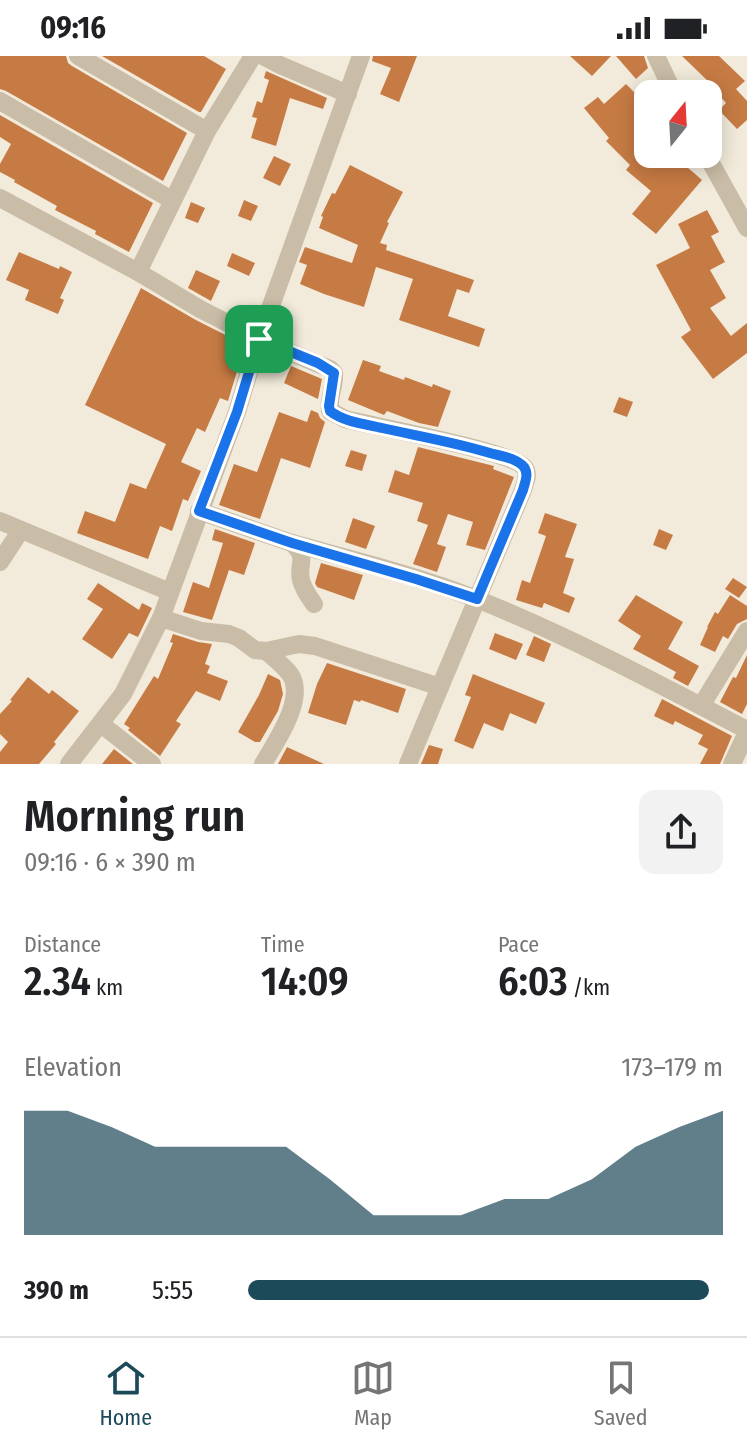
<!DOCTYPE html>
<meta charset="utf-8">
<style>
:root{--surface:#fff;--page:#f2f2f2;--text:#202124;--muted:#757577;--line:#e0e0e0;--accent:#1d4a59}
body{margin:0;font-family:"Fira Sans Condensed",sans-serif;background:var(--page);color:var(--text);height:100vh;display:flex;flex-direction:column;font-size:30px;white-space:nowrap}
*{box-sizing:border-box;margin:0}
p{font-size:26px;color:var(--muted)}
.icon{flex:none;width:44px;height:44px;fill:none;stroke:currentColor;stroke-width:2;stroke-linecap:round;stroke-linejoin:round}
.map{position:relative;height:708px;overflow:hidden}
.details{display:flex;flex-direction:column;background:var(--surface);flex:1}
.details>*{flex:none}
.needle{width:52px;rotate:18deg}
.tools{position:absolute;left:634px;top:24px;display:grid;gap:16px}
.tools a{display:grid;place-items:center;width:88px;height:88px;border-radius:16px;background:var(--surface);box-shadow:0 4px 20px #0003;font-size:40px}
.pin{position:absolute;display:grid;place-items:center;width:68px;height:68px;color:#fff;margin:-34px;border-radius:16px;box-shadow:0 4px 12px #0006}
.round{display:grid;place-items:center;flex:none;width:84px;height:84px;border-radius:16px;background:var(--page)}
.head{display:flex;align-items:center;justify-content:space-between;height:136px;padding:0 24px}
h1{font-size:44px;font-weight:600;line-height:60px}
.metrics{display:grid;grid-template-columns:repeat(3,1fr);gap:12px;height:136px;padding:8px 24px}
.metrics div{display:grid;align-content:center}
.metrics b{font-size:40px;font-weight:600}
.metrics small{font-size:22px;font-weight:400}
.metrics p{font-size:22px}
.chart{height:224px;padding:16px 24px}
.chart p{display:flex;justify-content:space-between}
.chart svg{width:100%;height:144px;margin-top:8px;fill:var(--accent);opacity:.7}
ul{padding:0 24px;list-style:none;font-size:26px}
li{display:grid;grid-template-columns:128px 96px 1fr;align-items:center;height:60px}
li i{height:20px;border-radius:10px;background:var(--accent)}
.status{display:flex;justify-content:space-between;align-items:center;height:56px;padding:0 40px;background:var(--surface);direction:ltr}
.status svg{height:22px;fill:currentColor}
.tab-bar{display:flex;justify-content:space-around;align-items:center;height:112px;border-top:2px solid var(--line);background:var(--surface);font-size:22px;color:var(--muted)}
.tab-bar a{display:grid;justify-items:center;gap:4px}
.tab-bar .selected{color:var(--accent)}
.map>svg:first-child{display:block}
.building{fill:#c77b44}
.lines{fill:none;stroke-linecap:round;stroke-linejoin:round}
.street{stroke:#cabda7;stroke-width:18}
.route-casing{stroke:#fff;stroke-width:16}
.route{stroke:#1a73e8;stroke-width:10}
</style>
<div class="status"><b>09:16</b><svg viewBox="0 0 49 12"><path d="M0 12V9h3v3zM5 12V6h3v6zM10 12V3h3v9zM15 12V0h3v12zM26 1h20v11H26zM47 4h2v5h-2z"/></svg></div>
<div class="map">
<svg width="747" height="708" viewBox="0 0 747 708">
<rect width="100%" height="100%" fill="#f2ebdb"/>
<g class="building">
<path d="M0,0h66l2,7 4,3 115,67 -24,48 -157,-90 -6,-2z"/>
<path d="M102,0h102l22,13 -25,43h-2z"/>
<path d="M373,0h44l-18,46 -19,-8 11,-26 -19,-7z"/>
<path d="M570,0h41l-19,20z"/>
<path d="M616,0h28l4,12 -12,11z"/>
<path d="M682,0h37l26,25 -9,8 11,12v19l-10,9 -18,-19 7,-7 -17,-19 1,-1z"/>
<path d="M266,15l61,27 -4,11 -33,-11 -14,48 -25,-8 6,-20 -5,-1 5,-16 5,2 7,-23 -5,-2z"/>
<path d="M626,28l22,22v48h24l30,26 -46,54 -24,-20 19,-23 -25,-21 4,-5 -24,-24 3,-3 -25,-30 14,-11 6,7z"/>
<path d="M0,59l153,88 -24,49 -34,-18 1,-3 -41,-21 2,-4 -43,-24 1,-2 -15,-8v-8l11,-20 -11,-7z"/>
<path d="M274,100l17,8 -11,22 -17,-8z"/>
<path d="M350,109l53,27 -16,30 2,1 -9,20 7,2 -1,5 88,30 -5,13 -12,-4 -9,27 37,13 -6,18 -80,-27 14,-41 -37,-12 -12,40 -40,-13 -24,-10 7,-19 -8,-3 6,-15 47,16 6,-18 -39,-17 4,-11 -2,-1 11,-23 3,1z"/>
<path d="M244,144l14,6 -7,15 -13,-5z"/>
<path d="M191,146l14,6 -7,15 -13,-5z"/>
<path d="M707,154l12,22 -8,4 14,26 -15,8 16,28 -16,10 21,28 16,-13v30l-34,26 -32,-42 10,-7 -35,-65 34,-17 -12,-24z"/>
<path d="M19,196l40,17 1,-3 12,6 -12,26 4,2 -6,14 -33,-14 4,-10 -23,-10z"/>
<path d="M232,197l23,10 -6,13 -22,-10z"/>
<path d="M196,214l24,11 -9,20 -23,-13z"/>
<path d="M141,232l53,31 51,26 -17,56 -8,-3 -15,34 -8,-4 -16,34 20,9 -13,30 -5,-2 -11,32 -12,-5 -12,33 -71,-26 8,-22 30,11 15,-39 16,6 20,-45 -81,-39z"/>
<path d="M363,304l18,6 -2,5 25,9 1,-3 27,10 1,-3 18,7 -13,36 -19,-4 -32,-12 -3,4 -36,-15z"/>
<path d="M291,310l31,13 -4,20 -34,-16z"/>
<path d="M619,341l14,5 -6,15 -14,-5z"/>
<path d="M311,354l7,3 2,5 5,4 -15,46 -29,-10 -21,61 -41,-14 15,-41 23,8 22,-60 28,10z"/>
<path d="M418,391l76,19 -1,3 21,8 -29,73 -19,-5 7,-23 -25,-8 -11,30 9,3 -9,25 -24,-8 15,-39 -11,-4 6,-18 -35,-11 7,-22 14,5z"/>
<path d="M351,394l16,5 -5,16 -17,-5z"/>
<path d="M545,457l32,11 -12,33 9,2 -11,34 12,5 -6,15 -25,-10 -2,5 -26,-8 6,-20 8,3 16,-47 -8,-3z"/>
<path d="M353,462l22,8 -9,23 -21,-7z"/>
<path d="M215,473l40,14 -11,32 -15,-5 -17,50 -29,-8 10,-30 16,6 14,-45 -11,-3z"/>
<path d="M659,473l14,6 -7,15 -13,-5z"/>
<path d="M321,507l42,12 -9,25 -37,-13 -2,-4z"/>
<path d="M733,522l14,9 -8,11 -14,-9z"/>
<path d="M98,527l41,27 3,-7 10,5 -14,29 -9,-4 -17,26 -30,-20 21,-30 -16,-10z"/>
<path d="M636,539l47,27 -15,27 31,17 -11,20 -15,-8 3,-6 -43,-23 8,-13 -23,-15z"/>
<path d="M730,539l17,11v13l-10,5 -9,15 -5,-3 -8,16 -15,-7 8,-18h-1l8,-15 3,2z"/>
<path d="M495,577l28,11 -7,16 -27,-11z"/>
<path d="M173,578l25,8 14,2 -7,20 5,2 -3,7 21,8 -8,20 -24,-10 -20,30 5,3 -21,32 -32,-26 2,-2 -6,-4 30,-48 4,3 15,-36 -3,-1z"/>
<path d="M534,580l17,8 -7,18 -18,-7z"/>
<path d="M747,599v49l-5,10 -22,-12 13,-25 3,1z"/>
<path d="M327,607l79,26 -8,24 -37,-13 -1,2 -6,-2 -8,25 -38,-12 9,-29z"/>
<path d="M268,618l12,6 3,14 -5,17 -18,31h-5l-17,-10 21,-37z"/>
<path d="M473,618l72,29 -9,21 -26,-11 -7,18 -19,-8 -11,26 -19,-8 17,-44 -6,-2z"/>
<path d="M28,621l21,17 3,-4 27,21 -25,31 2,2 -17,20h-39v-12l8,-10 -8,-8v-20l12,-13 -2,-1z"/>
<path d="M662,643l70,37 -12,28h-20l8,-15 -10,-5 5,-9 -28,-14 -2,4 -19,-9z"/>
<path d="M429,689l14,4 -5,15h-17z"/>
<path d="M287,691l37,17h-46z"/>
<path d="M114,693l19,15h-31z"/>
</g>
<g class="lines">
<g class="street">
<path d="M78,0l129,75"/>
<path d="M263,0l17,9 68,29"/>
<path d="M656,0l18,38"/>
<path d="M0,45l172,99"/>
<path d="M706,98l41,74"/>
<path d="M0,142l138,74 62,37 59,30 71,30 4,4c1,13 -6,25 -4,38l15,8c28,7 165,32 179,48 6,7 1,15 -1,23l-83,197 -125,-41 -16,-2 -33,7 -11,-1 -16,-12 -10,-4 -28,-3 -40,-13"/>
<path d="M138,216l69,-141 46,-75"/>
<path d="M199,455l93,32c17,16 5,20 9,37 2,9 8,17 13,24"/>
<path d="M0,465l170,71"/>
<path d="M292,487c61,17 128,33 187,57 92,37 180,84 268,130"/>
<path d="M0,506l21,-32"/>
<path d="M701,650l46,-75"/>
<path d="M101,668l51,40"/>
<path d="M69,708l54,-70 38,-76 76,-206 22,-73 102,-283"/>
<path d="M263,708c12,-21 44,-66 27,-90 -6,-8 -16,-16 -24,-23"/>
<path d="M408,708l32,-77"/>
<path d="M732,708l15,-32"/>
</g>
</g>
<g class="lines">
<defs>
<path id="route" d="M259,283l59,24 16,10 -5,33 1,5c14,11 35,13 52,17 36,8 72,14 108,25 11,3 26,5 34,14 5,7 1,15 -1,23l-46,109 -61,-20 -124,-36 -93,-32 38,-99z"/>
</defs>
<use href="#route" class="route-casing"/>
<use href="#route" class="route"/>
</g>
</svg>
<div class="tools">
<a><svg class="needle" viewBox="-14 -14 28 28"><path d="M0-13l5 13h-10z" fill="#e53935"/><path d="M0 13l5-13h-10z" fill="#757577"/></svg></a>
</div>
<div class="pin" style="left:259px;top:283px;background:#1e9e55"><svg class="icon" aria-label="arrive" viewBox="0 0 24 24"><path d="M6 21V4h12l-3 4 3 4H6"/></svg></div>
</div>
<section class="details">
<div class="head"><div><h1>Morning run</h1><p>09:16 · 6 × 390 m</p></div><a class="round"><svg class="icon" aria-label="share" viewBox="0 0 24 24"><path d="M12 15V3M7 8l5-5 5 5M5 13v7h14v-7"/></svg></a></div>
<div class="metrics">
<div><p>Distance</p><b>2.34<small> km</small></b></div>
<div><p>Time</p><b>14:09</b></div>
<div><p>Pace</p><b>6:03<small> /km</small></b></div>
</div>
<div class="chart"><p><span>Elevation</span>173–179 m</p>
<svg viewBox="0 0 160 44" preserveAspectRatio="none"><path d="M0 44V6L10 6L20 11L30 17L40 17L50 17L60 17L70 27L80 38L90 38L100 38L110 33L120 33L130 27L140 17L150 11L160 6V44z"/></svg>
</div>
<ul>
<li><b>390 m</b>5:55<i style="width:97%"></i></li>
</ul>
</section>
<nav class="tab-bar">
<a class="selected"><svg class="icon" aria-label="home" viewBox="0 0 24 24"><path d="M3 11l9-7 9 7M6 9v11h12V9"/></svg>Home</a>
<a><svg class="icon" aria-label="map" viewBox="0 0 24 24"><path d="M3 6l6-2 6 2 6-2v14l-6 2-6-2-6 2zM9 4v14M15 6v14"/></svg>Map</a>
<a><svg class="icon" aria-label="saved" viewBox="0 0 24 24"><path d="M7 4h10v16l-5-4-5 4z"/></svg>Saved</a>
</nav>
